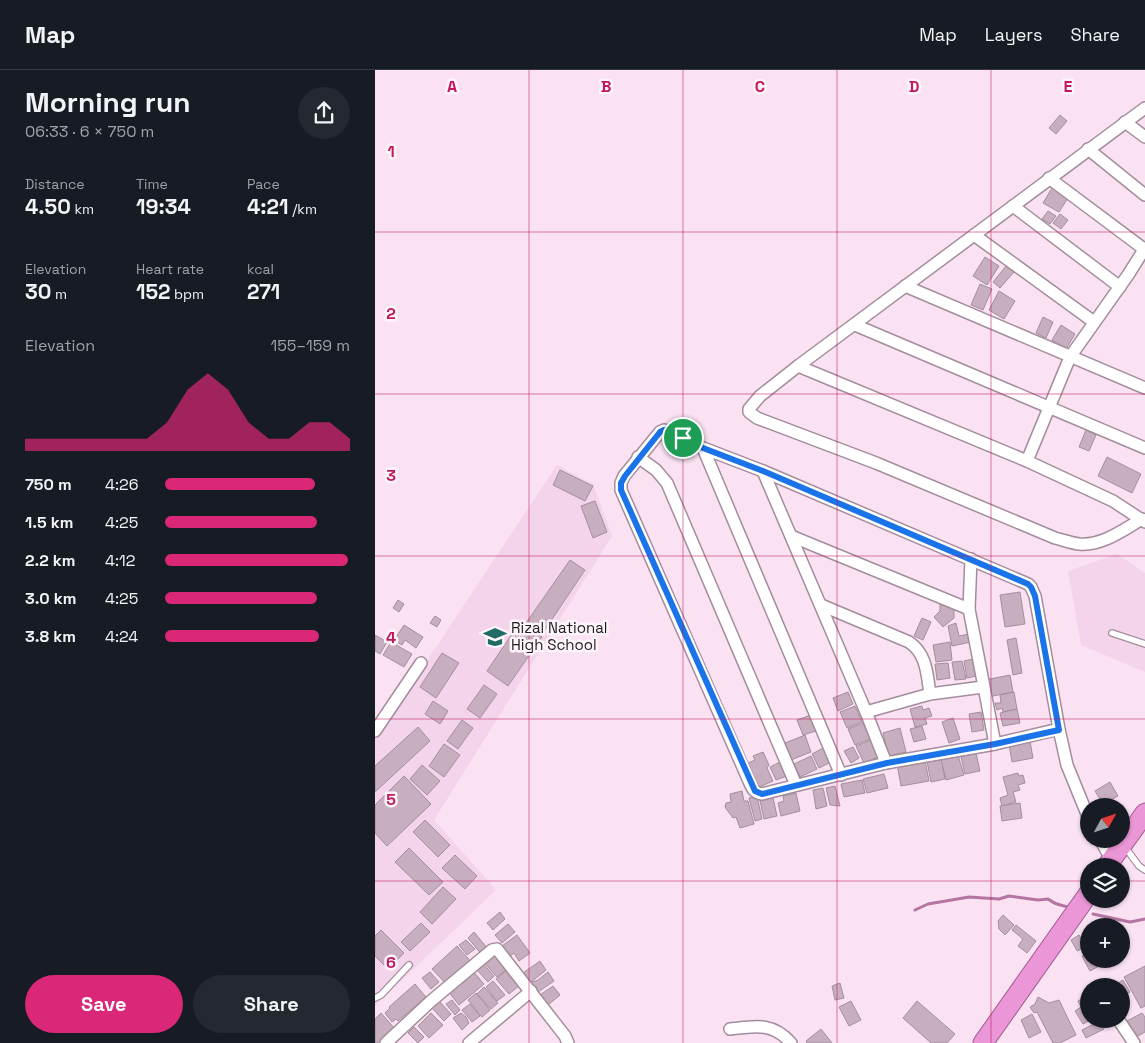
<!DOCTYPE html>
<meta charset="utf-8">
<style>
:root{--surface:#171b24;--page:#242831;--text:#f1f3f6;--muted:#9ea1a6;--line:#363941;--accent:#db2777}
body{margin:0;font-family:"Space Grotesk",sans-serif;background:var(--page);color:var(--text);height:100vh;display:flex;flex-direction:column;font-size:19px;white-space:nowrap}
*{box-sizing:border-box;margin:0}
p{font-size:16px;color:var(--muted)}
.icon{flex:none;width:28px;height:28px;fill:none;stroke:currentColor;stroke-width:2;stroke-linecap:round;stroke-linejoin:round}
.map{position:relative;flex:1;overflow:hidden}
.drawer{display:flex;flex-direction:column;background:var(--surface);width:375px}
.drawer>*{flex:none}
.needle{width:32px;rotate:50deg}
.controls{position:absolute;left:705px;top:728px;display:grid;gap:10px}
.controls a{display:grid;place-items:center;width:50px;height:50px;border-radius:50%;background:var(--surface);box-shadow:0 1px 4px #0004;font-size:25px}
.pin{position:absolute;display:grid;place-items:center;width:42px;height:42px;color:#fff;margin:-21px;border:2px solid #fff;border-radius:50%;box-shadow:0 1px 5px #0007}
.round{display:grid;place-items:center;flex:none;width:52px;height:52px;border-radius:26px;background:var(--page)}
.head{display:flex;align-items:center;justify-content:space-between;height:85px;padding:0 25px}
h1{font-size:28px;font-weight:800;line-height:38px}
.figures{display:grid;grid-template-columns:repeat(3,1fr);gap:8px;height:85px;padding:5px 25px}
.figures div{display:grid;align-content:center}
.figures b{font-size:21px;font-weight:800}
.figures small{font-size:14px;font-weight:400}
.figures p{font-size:14px}
.chart{height:140px;padding:10px 25px}
.chart p{display:flex;justify-content:space-between}
.chart svg{width:100%;height:90px;margin-top:5px;fill:var(--accent);opacity:.7}
.button{display:flex;gap:10px;margin-top:auto;padding:10px 25px}
.button a{flex:1;height:58px;border-radius:30px;background:var(--accent);color:#fff;font-size:20px;font-weight:800;line-height:58px;text-align:center}
.button a+a{background:var(--page);color:var(--text)}
ul{padding:0 25px;list-style:none;font-size:16px}
li{display:grid;grid-template-columns:80px 60px 1fr;align-items:center;height:38px}
li i{height:12px;border-radius:6px;background:var(--accent)}
header{display:flex;align-items:center;gap:30px;box-sizing:border-box;height:70px;padding:0 25px;background:var(--surface);border-bottom:1px solid var(--line)}
header strong{font-size:24px}
nav{display:flex;gap:28px;margin-inline-start:auto;font-size:18px}
main{display:flex;flex:1;min-height:0}
.map>svg:first-child{display:block}
.built{fill:#f3d4ea}
.lines{fill:none;stroke-linecap:round;stroke-linejoin:round}
.stream{stroke:#b475a3;stroke-width:3}
.building{fill:#c7afc0;stroke:#a48e9d}
.service-casing{stroke:#a38d9c;stroke-width:8}
.minor-casing{stroke:#a38d9c;stroke-width:14}
.trunk-casing{stroke:#a15a90;stroke-width:21}
.service{stroke:#fff;stroke-width:5.5}
.minor{stroke:#fff;stroke-width:11}
.trunk{stroke:#eb96d6;stroke-width:19}
.route-casing{stroke:#fff;stroke-width:10}
.route{stroke:#1a73e8;stroke-width:6}
.grid{fill:none;stroke:#c2185b;stroke-width:1;stroke-opacity:0.55}
.labels{text-anchor:middle;stroke-width:5;stroke-linejoin:round;paint-order:stroke}
.poi-label{font-size:15px;fill:#221a20;stroke:#fef4fb;text-anchor:start}
.grid-label{font-size:16px;text-anchor:middle;font-weight:bold;fill:#c2185b;stroke:#fef4fb;stroke-width:5;stroke-linejoin:round;paint-order:stroke}
</style>
<header>
<strong>Map</strong>
<nav><a>Map</a><a>Layers</a><a>Share</a></nav>
</header>
<main>
<section class="drawer">
<div class="head"><div><h1>Morning run</h1><p>06:33 · 6 × 750 m</p></div><a class="round"><svg class="icon" aria-label="share" viewBox="0 0 24 24"><path d="M12 15V3M7 8l5-5 5 5M5 13v7h14v-7"/></svg></a></div>
<div class="figures">
<div><p>Distance</p><b>4.50<small> km</small></b></div>
<div><p>Time</p><b>19:34</b></div>
<div><p>Pace</p><b>4:21<small> /km</small></b></div>
</div>
<div class="figures">
<div><p>Elevation</p><b>30<small> m</small></b></div>
<div><p>Heart rate</p><b>152<small> bpm</small></b></div>
<div><p>kcal</p><b>271</b></div>
</div>
<div class="chart"><p><span>Elevation</span>155–159 m</p>
<svg viewBox="0 0 160 44" preserveAspectRatio="none"><path d="M0 44V38L10 38L20 38L30 38L40 38L50 38L60 38L70 30L80 14L90 6L100 14L110 30L120 38L130 38L140 30L150 30L160 38V44z"/></svg>
</div>
<ul>
<li><b>750 m</b>4:26<i style="width:81%"></i></li>
<li><b>1.5 km</b>4:25<i style="width:82%"></i></li>
<li><b>2.2 km</b>4:12<i style="width:99%"></i></li>
<li><b>3.0 km</b>4:25<i style="width:82%"></i></li>
<li><b>3.8 km</b>4:24<i style="width:83%"></i></li>
</ul>
<div class="button"><a>Save</a><a>Share</a></div>
</section>
<div class="map">
<svg width="770" height="973" viewBox="0 0 770 973">
<rect width="100%" height="100%" fill="#fae2f3"/>
<g class="built">
<path d="M182,395l36,19 19,52 -178,284 62,70 -121,116v-267z"/>
<path d="M742,484l28,19v99l-64,-27 -13,-74z"/>
</g>
<g class="lines">
<g class="stream">
<path d="M540,840l13,-6 41,-7 30,2 10,-3 29,4 10,-1c11,8 12,5 23,9"/>
<path d="M718,844l37,8 15,-3"/>
</g>
</g>
<g class="building">
<path d="M685,45l7,6 -11,13 -7,-6z"/>
<path d="M677,118l16,10 -9,14 -16,-9z"/>
<path d="M673,141l8,5 -6,8 -8,-5z"/>
<path d="M685,144l8,6 -7,9 -8,-6z"/>
<path d="M610,187l14,9 -12,19 -14,-9z"/>
<path d="M631,196l8,6 -14,16 -7,-6z"/>
<path d="M605,214l12,5 -9,21 -12,-5z"/>
<path d="M624,221l16,10 -11,18 -15,-9z"/>
<path d="M668,247l10,5 -7,16 -10,-5z"/>
<path d="M686,255l14,9 -9,15 -14,-9z"/>
<path d="M711,360l10,5 -7,16 -10,-4z"/>
<path d="M732,387l34,17 -9,19 -34,-17z"/>
<path d="M185,400l33,16 -8,15 -32,-16z"/>
<path d="M220,431l12,31 -14,6 -12,-32z"/>
<path d="M195,490l15,10 -43,64 -16,-11z"/>
<path d="M645,522l5,32 -20,3 -5,-32z"/>
<path d="M23,530l6,4 -5,8 -6,-4z"/>
<path d="M565,532l14,6v10l-11,9 -9,-10 6,-6z"/>
<path d="M60,546l6,4 -4,7 -7,-4z"/>
<path d="M547,548l9,4 -8,18 -9,-4z"/>
<path d="M145,552l22,15 -34,49 -21,-15z"/>
<path d="M581,553l3,13 10,-2 2,8 -19,4 -4,-20z"/>
<path d="M29,555l19,12 -7,11 -11,-8 -3,5 -8,-5z"/>
<path d="M0,565l12,7 -7,12 -5,-3z"/>
<path d="M641,568l6,35 -9,2 -6,-35z"/>
<path d="M16,572l21,12 -8,13 -21,-12z"/>
<path d="M575,572l2,18 -16,2 -3,-17z"/>
<path d="M67,583l17,10 -23,35 -16,-11z"/>
<path d="M598,589l3,17 -9,2 -3,-17z"/>
<path d="M587,591l4,18 -11,1 -3,-18z"/>
<path d="M573,593l2,15 -13,2 -2,-16z"/>
<path d="M635,605l3,17 -25,5 -3,-17z"/>
<path d="M109,615l13,9 -17,24 -13,-9z"/>
<path d="M473,622l5,12 -15,7 -5,-13z"/>
<path d="M639,622l3,17 -14,3 -1,-4 -5,2 -2,-7h6l-1,-8z"/>
<path d="M58,631l15,10 -8,13 -15,-10z"/>
<path d="M480,636l7,16 -15,6 -7,-16z"/>
<path d="M547,636l1,4 6,-2 3,8 -7,2 2,6 -12,3 -5,-18z"/>
<path d="M642,639l3,14 -17,3 -3,-13z"/>
<path d="M606,642l3,18 -12,2 -3,-18z"/>
<path d="M436,645l5,16 -13,4 -6,-15z"/>
<path d="M578,648l7,21 -11,4 -7,-21z"/>
<path d="M87,650l11,8 -15,21 -11,-8z"/>
<path d="M488,653l7,16 -15,6 -7,-16z"/>
<path d="M547,656l4,13 -12,3 -4,-13z"/>
<path d="M43,657l12,14 -55,51v-26z"/>
<path d="M525,658l6,24 -17,4 -6,-23z"/>
<path d="M430,665l6,17 -20,8 -6,-17z"/>
<path d="M496,670l7,17 -14,6 -8,-17z"/>
<path d="M655,671l3,17 -21,4 -3,-18z"/>
<path d="M69,674l16,11 -16,22 -15,-11z"/>
<path d="M478,677l6,11 -8,5 -7,-12z"/>
<path d="M448,678l8,14 -12,6 -7,-14z"/>
<path d="M388,682l6,13 -2,3 6,13 -18,8 -9,-25 9,-4 -2,-4z"/>
<path d="M582,682l7,23 -18,5 -6,-24z"/>
<path d="M601,683l4,18 -15,3 -4,-17z"/>
<path d="M436,686l6,13 -17,8 -6,-13z"/>
<path d="M566,688l4,21 -14,3 -4,-21z"/>
<path d="M550,690l4,21 -28,5 -4,-22z"/>
<path d="M405,692l7,14 -11,4 -6,-13z"/>
<path d="M47,695l18,16 -13,14 -17,-16z"/>
<path d="M643,703l1,3 4,-1 2,8 -7,2 2,5 -7,2 3,10 -14,4 -2,-8 8,-3 -5,-18z"/>
<path d="M509,704l4,14 -21,5 -4,-14z"/>
<path d="M29,706l27,28 -44,42 -12,-13v-28z"/>
<path d="M487,710l3,13 -21,4 -3,-13z"/>
<path d="M735,712l8,14 -15,8 -8,-13z"/>
<path d="M460,716l5,20 -10,-1 -4,-17z"/>
<path d="M448,718l4,18 -11,3 -3,-19z"/>
<path d="M367,721l2,10h4l6,23 -14,4 -4,-11 -3,1 -8,-11 1,-4 5,-1 -1,-8z"/>
<path d="M397,723l5,23 -13,3 -5,-23z"/>
<path d="M421,723l4,18 -19,5 -3,-13 6,-2 -1,-5z"/>
<path d="M382,726l5,23 -7,2 -6,-23z"/>
<path d="M645,733l2,15 -20,3 -2,-15z"/>
<path d="M50,750l25,25 -12,12 -25,-25z"/>
<path d="M34,778l34,34 -14,13 -34,-33z"/>
<path d="M80,785l22,21 -12,13 -23,-21z"/>
<path d="M68,817l13,12 -24,25 -12,-12z"/>
<path d="M125,842l5,7 -12,11 -6,-7z"/>
<path d="M628,845l11,10 -9,10 -6,-6 -1,-8z"/>
<path d="M46,853l9,9 -20,19 -9,-9z"/>
<path d="M133,854l7,8 -13,11 -7,-8z"/>
<path d="M641,855l20,16 -9,12 -9,-7 5,-7 -11,-9z"/>
<path d="M6,860l23,23 -16,16 -13,-13v-20z"/>
<path d="M99,862l14,17 -6,6 -14,-17z"/>
<path d="M142,865l13,18 -11,8 -5,-8 -5,4 -7,-11z"/>
<path d="M704,865l5,9 5,-2v17h23l-22,12 -8,-15 6,-4 -3,-5 -8,4 -6,-11z"/>
<path d="M91,870l9,9 -8,6 -8,-10z"/>
<path d="M82,876l16,18 -25,22 -16,-17z"/>
<path d="M119,884l13,15 -10,8 -13,-15z"/>
<path d="M165,891l6,9 -16,13 -7,-10z"/>
<path d="M108,893l11,13 -6,6 -12,-13z"/>
<path d="M770,896v40l-4,2 -17,-31z"/>
<path d="M97,900l12,14 -25,21 -11,-14z"/>
<path d="M132,900l13,15 -11,9 -13,-15z"/>
<path d="M55,902l9,10 -8,7 -9,-11z"/>
<path d="M173,902l6,9 -16,11 -8,-9 8,-3z"/>
<path d="M748,910l7,12 -9,5v-11h-8z"/>
<path d="M118,911l12,14 -8,6 -11,-14z"/>
<path d="M465,913l4,15 -9,2 -3,-14z"/>
<path d="M40,914l11,13 -28,24 -2,-2 -4,3 -7,-9 5,-5 -1,-1z"/>
<path d="M178,916l7,9 -12,10 -8,-10z"/>
<path d="M109,917l14,16 -7,6 -14,-15z"/>
<path d="M101,923l14,17 -8,7 -14,-17z"/>
<path d="M712,926l2,23h3l-9,5 -8,-13 6,-4 -3,-6z"/>
<path d="M663,927l11,6 10,-3 17,35 -16,8h-7l-16,-31 -3,1 -4,-6 5,-3z"/>
<path d="M77,930l8,10 -5,5 -9,-11z"/>
<path d="M64,931l12,13 -7,7 -13,-14z"/>
<path d="M476,931l10,19 -12,6 -10,-19z"/>
<path d="M542,931l38,33 -8,9h-16l-28,-25z"/>
<path d="M95,934l10,12 -8,6 -10,-12z"/>
<path d="M6,943l15,17 -14,13h-7v-24z"/>
<path d="M56,943l12,12 -14,13 -11,-12z"/>
<path d="M86,943l5,4 3,6 -7,7 -9,-12z"/>
<path d="M767,943l3,4v15l-9,5 -9,-16z"/>
<path d="M657,944l9,18 -12,6 -8,-18z"/>
<path d="M725,951l4,8 -18,9 -4,-8z"/>
<path d="M39,957l10,10 -6,6 -10,-10z"/>
<path d="M446,959l11,14h-25l-1,-2z"/>
</g>
<g class="lines">
<defs>
<g id="service">
<path d="M737,563l33,11"/>
<path d="M750,777l14,19 6,4"/>
<path d="M0,928l6,-3 28,-30"/>
</g>
<g id="minor">
<path d="M750,52l20,15"/>
<path d="M713,79l57,46"/>
<path d="M674,108l95,71"/>
<path d="M638,136l107,81"/>
<path d="M599,165l120,87"/>
<path d="M530,216l240,102"/>
<path d="M480,255l290,123"/>
<path d="M423,296l229,95 86,40 32,21"/>
<path d="M328,378l138,327"/>
<path d="M263,387l18,13 11,13 129,302"/>
<path d="M652,391l43,-104 58,-82 17,-27"/>
<path d="M388,401l103,241 20,51"/>
<path d="M767,449c-19,11 -40,27 -63,25 -8,-1 -16,-4 -24,-6l-179,-75 -119,-45 -8,-6v-3l11,-13 38,-30 347,-258"/>
<path d="M416,466l178,73"/>
<path d="M596,489l-2,50 26,135"/>
<path d="M446,535l88,37c18,12 18,33 21,52"/>
<path d="M491,642l64,-18 53,-7"/>
<path d="M684,659l-64,15 -109,19 -124,31c-8,-1 -10,-6 -13,-13l-128,-291v-7l3,-7 36,-44 4,-2 6,2 33,16 60,23 265,113 3,3 4,9 24,133 8,36 22,54"/>
<path d="M0,661l46,-68"/>
<path d="M725,769l11,20"/>
<path d="M743,949l16,24"/>
<path d="M355,959c25,-3 43,-7 61,14"/>
<path d="M11,973l45,-42 61,-51 5,-1 68,87 3,7"/>
<path d="M94,973l62,-52"/>
</g>
<g id="trunk">
<path d="M732,796l38,-53"/>
<path d="M608,973l106,-150"/>
</g>
</defs>
<use href="#service" class="service-casing"/>
<use href="#minor" class="minor-casing"/>
<use href="#trunk" class="trunk-casing"/>
<use href="#service" class="service"/>
<use href="#minor" class="minor"/>
<use href="#trunk" class="trunk"/>
</g>
<g class="lines">
<defs>
<path id="route" d="M289,360l39,18 60,23 265,113 3,3 4,9 24,134 -64,14 -108,19 -125,31 -7,-3 -134,-301v-7l4,-7 35,-44z"/>
</defs>
<use href="#route" class="route-casing"/>
<use href="#route" class="route"/>
</g>
<path class="grid" d="M154,0v973M308,0v973M462,0v973M616,0v973M0,162h770M0,324h770M0,486h770M0,649h770M0,811h714M746,811h24"/>
<defs>
<symbol id="school-bare" viewBox="-9 -9 18 18"><path d="M0-5L7-2L0 1L-7-2ZM-4 1L0 2.5L4 1V4Q0 6-4 4Z" fill="#216b64" stroke="#fef4fb" stroke-width="2.5" paint-order="stroke"/></symbol>
</defs>
<g fill-rule="evenodd">
<use href="#school-bare" x="104" y="551" width="32" height="32"/>
</g>
<g class="labels">
<g class="poi-label">
<text x="136" y="563">Rizal National<tspan x="136" dy="17">High School</tspan></text>
</g>
</g>
<g class="grid-label">
<text x="77" y="22">A</text>
<text x="231" y="22">B</text>
<text x="385" y="22">C</text>
<text x="539" y="22">D</text>
<text x="693" y="22">E</text>
<text x="16" y="87">1</text>
<text x="16" y="249">2</text>
<text x="16" y="411">3</text>
<text x="16" y="573">4</text>
<text x="16" y="735">5</text>
<text x="16" y="898">6</text>
</g>
</svg>
<div class="controls">
<a><svg class="needle" viewBox="-14 -14 28 28"><path d="M0-13l5 13h-10z" fill="#e53935"/><path d="M0 13l5-13h-10z" fill="#9ea1a6"/></svg></a>
<a><svg class="icon" aria-label="layers" viewBox="0 0 24 24"><path d="M12 4l9 5-9 5-9-5zM3 14l9 5 9-5"/></svg></a>
<a>+</a>
<a>−</a>
</div>
<div class="pin" style="left:308px;top:368px;background:#1e9e55"><svg class="icon" aria-label="arrive" viewBox="0 0 24 24"><path d="M6 21V4h12l-3 4 3 4H6"/></svg></div>
</div>
</main>
